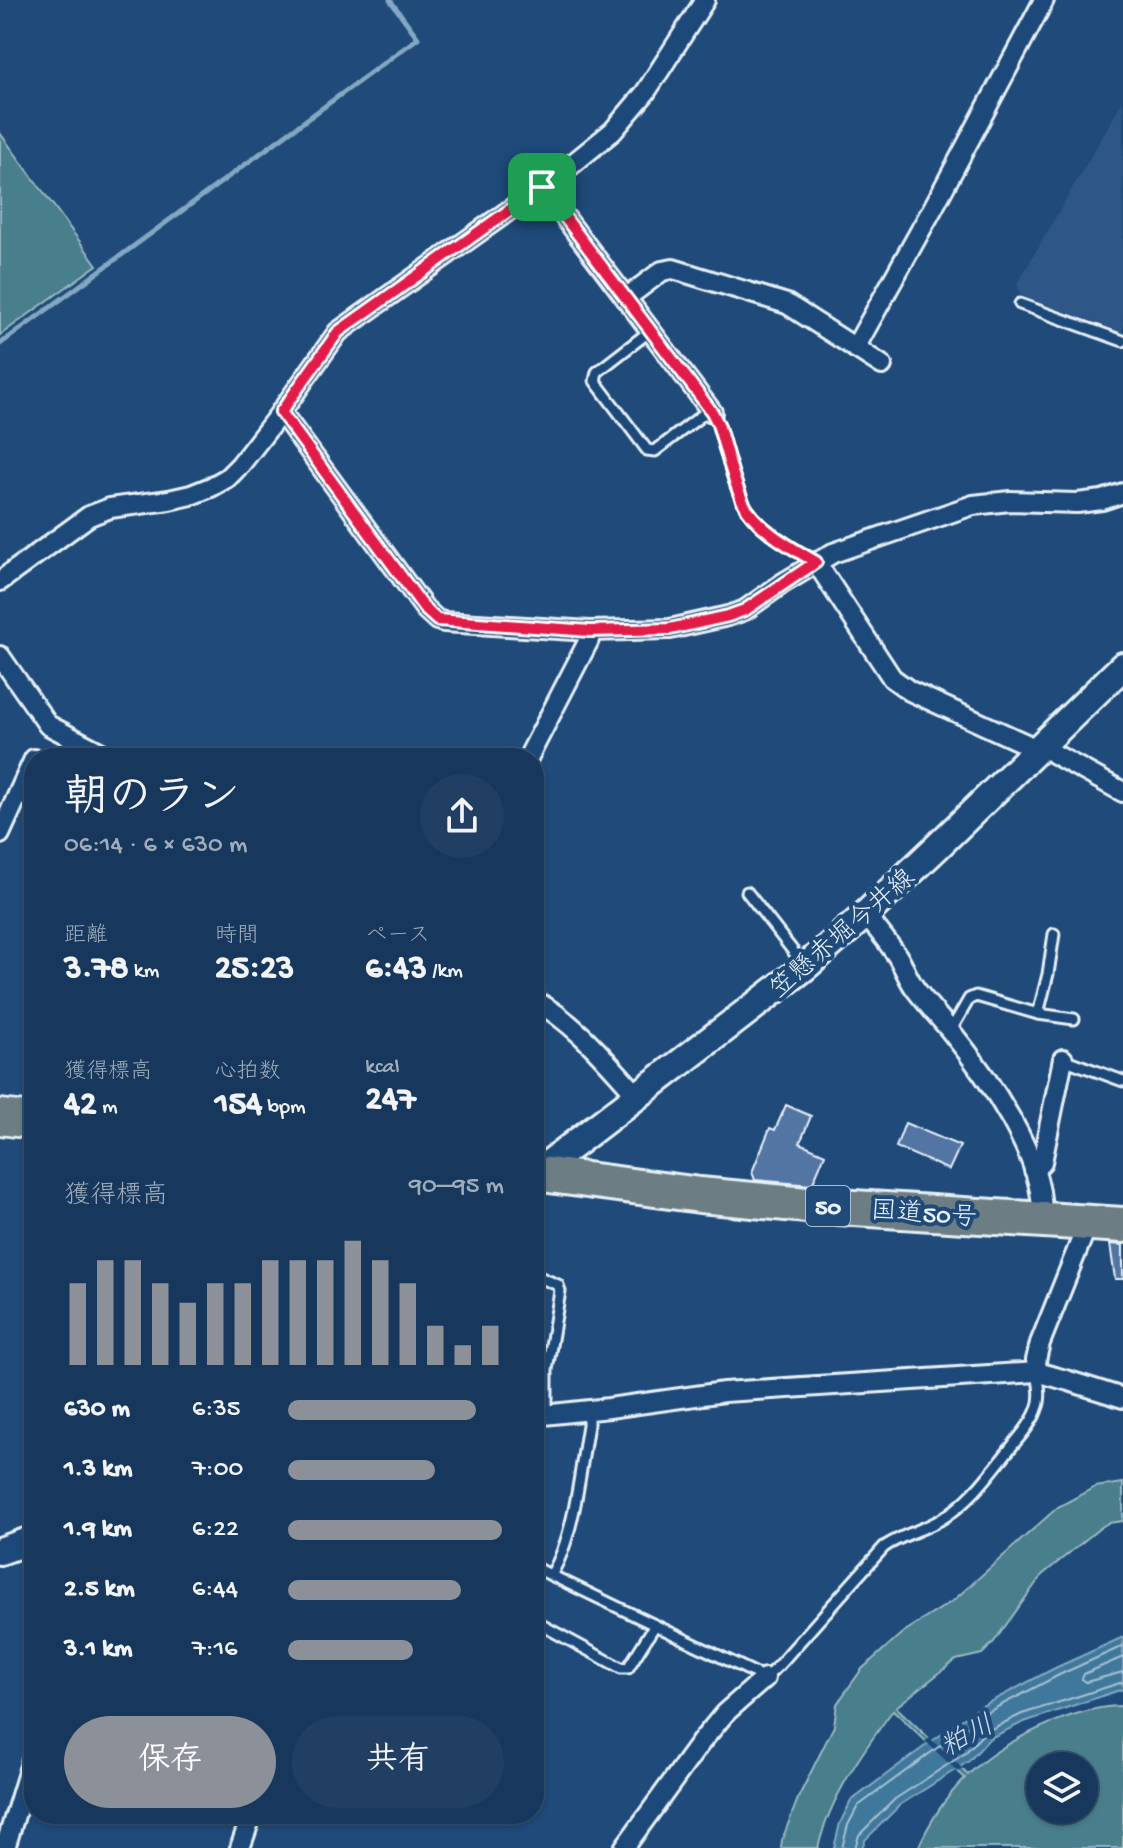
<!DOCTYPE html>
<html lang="ja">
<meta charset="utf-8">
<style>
:root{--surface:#17385c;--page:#203f62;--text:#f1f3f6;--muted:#9eacbb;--line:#365272;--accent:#8c9099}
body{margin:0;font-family:"Gochi Hand","Klee One",sans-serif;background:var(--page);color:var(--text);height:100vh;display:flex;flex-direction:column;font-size:30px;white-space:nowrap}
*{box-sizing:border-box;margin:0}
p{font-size:26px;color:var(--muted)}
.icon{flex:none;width:44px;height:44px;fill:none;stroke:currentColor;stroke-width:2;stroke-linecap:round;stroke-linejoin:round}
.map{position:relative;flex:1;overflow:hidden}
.details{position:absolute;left:24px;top:748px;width:520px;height:1076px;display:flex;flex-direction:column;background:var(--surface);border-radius:32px;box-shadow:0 2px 6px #0004,0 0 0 2px var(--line)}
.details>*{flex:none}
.buttons{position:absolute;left:1026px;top:1752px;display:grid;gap:16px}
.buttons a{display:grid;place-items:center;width:72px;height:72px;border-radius:50%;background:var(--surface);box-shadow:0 2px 6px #0004,0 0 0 2px var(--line);font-size:40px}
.pin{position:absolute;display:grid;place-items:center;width:68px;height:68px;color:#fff;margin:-34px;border-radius:16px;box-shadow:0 4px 12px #0006}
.round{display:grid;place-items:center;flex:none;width:84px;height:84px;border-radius:42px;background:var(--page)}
.headline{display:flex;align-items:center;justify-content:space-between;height:136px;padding:0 40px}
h1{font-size:44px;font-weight:700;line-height:60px}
.figures{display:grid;grid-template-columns:repeat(3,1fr);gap:12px;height:136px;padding:8px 40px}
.figures div{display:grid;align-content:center}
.figures b{font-size:34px;font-weight:700}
.figures small{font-size:22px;font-weight:400}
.figures p{font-size:22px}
.chart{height:224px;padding:16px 40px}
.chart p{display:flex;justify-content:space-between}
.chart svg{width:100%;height:144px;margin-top:8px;stroke:var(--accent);stroke-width:6}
.action{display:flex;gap:16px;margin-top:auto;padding:16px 40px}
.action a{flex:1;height:92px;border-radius:48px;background:var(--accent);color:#fff;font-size:32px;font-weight:700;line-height:92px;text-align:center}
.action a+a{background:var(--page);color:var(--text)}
ul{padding:0 40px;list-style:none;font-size:26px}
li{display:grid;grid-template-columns:128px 96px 1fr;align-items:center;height:60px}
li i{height:20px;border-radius:10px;background:var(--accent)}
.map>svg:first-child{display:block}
.built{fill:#2e5787}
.green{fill:#4a7e8c;stroke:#99b8c2;stroke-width:2;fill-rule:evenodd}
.water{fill:#41789c;stroke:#84a8c1;stroke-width:2}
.pier{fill:#1f4a7a}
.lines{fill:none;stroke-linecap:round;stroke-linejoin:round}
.shore{stroke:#a5c1d3;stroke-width:2}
.stream{stroke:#84a8c1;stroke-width:5}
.building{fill:#5275a4;stroke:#e8f1f8;stroke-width:2}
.lane-casing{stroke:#e8f1f8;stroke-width:15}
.street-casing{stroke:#e8f1f8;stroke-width:24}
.secondary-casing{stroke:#e8f1f8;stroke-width:32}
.highway-casing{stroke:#e8f1f8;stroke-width:40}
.lane{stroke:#1f4a7a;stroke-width:9}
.street{stroke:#1f4a7a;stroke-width:18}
.secondary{stroke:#1f4a7a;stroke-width:26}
.highway{stroke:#6d7d84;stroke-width:34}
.route-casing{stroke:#fff;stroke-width:16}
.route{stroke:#e11d48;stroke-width:10}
.labels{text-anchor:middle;stroke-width:8;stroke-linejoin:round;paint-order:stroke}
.shield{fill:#1f4a7a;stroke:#acbfd2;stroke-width:2}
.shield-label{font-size:24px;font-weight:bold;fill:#e8f1f8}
.street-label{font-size:26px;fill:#e8f1f8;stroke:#1f4a7a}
.water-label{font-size:28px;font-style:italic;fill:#cfdfea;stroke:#1f4a7a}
</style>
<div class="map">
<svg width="1123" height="1848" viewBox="0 0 1123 1848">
<rect width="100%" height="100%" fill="#1f4a7a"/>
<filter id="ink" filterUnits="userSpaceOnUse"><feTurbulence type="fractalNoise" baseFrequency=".0125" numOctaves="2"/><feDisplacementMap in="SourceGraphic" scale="16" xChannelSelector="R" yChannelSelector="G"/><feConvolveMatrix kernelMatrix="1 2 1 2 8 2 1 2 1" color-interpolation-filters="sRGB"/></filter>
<g filter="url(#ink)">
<path class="built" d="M1123,100v232l-102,-36 -4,-12z"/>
<g class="green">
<path d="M0,133l97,132 -97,70z"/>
<path d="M1123,1483v38l-15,2 -8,5 -58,47 -49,68 -11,11 -26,6 -60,47 72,68c33,-34 108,-69 155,-69v142h-205c12,-27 26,-49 47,-70l-72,-68c-30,41 -63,87 -75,138h-37l1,-8 17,-44 35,-70 3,-22 25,-35 40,-36 52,-33 104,-93 37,-20zM1040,1766h44v44h-44z"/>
</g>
<path class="water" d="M1123,1637v52l-99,33 -34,16 -21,23 -69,44 -35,35 -3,8h-28l6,-25 11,-22 52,-39 75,-54 77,-40z"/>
<path class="pier" d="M930,1738l33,31 -5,3 -33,-31z"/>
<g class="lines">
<g class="shore">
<path d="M1123,1657l-39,17 -2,5 4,3 37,-10"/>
<path d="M842,1848l6,-23 10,-19 124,-91 77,-40 64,-29"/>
<path d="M855,1848l4,-13 36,-36 69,-45 21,-22 37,-18 101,-32"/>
</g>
<path class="stream" d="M0,344l418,-306 -28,-38"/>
</g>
<g class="building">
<path d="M786,1105l25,11 -11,27 25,11 -13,31 -57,-5 -3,-8 18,-44 5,2z"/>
<path d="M905,1123l55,23 -11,24 -53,-23z"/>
<path d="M1110,1244l13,1v34h-8z"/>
</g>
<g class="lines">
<defs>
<g id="lane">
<path d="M1020,304l103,37"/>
<path d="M650,331l-53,41 -2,9 52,69 8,1 55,-42"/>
<path d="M712,412l6,12c8,26 14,54 25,78 12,26 49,46 73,60"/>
<path d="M747,892l56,72"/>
<path d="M1038,1014l10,-40 6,-40"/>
<path d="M951,1030l18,-31 7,-3 62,18 36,5"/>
<path d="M1063,1059l60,22"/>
<path d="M534,1275l24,10 2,6 -13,79v44"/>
<path d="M534,1567l231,111 13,-12 106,-119c19,-13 37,-16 56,-27 31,-18 51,-48 73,-75 8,-10 20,-23 24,-36 5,-11 2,-25 0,-37"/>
<path d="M551,1575c24,-39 29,-105 37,-150v-15"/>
<path d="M534,1621l87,47h7l27,-43"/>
</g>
<g id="street">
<path d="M542,187l170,225"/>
<path d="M626,298l36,-27 11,-2 114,35 95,61"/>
<path d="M855,348l78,-140 111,-208"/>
<path d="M281,412l144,197 12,11 7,2 146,9 80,-2 58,-13 17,-6 38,-27 50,-30 140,-48 37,-4 67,2 25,-3 21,-7"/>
<path d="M816,562l76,116 18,13 116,53 11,7"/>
<path d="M0,581l89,-65 21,-8 59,-8 22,-5 20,-8 16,-9 13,-13 41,-53 57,-80 221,-157 54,-44 32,-38 60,-93"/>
<path d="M0,656l48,69 63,33"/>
<path d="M1043,744l11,10 69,38"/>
<path d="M528,758l61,-118 1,-9"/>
<path d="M0,834l34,-75"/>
<path d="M865,915c11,12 21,25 31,39 8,12 12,26 21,37 10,13 21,25 32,38 35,43 100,134 92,190"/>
<path d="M534,1000c42,23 72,61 104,96"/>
<path d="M1034,1170l8,-8 21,-103"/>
<path d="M1037,1372l-1,-12 4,-17 48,-120"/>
<path d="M534,1416l75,-8 115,-16 313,-20 32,9 54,17"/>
<path d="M5,1848l29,-95"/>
<path d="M240,1848l12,-34"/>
<path d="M624,1848l77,-106 24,-29 40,-35"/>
</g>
<g id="secondary">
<path d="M534,1175l271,-208 60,-52 73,-69 185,-180"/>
<path d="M0,1551l34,-12"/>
</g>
<g id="highway">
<path d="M0,1117l34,4"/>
<path d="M534,1173l166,22 107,10 316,20"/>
</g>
</defs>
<use href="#lane" class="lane-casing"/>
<use href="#street" class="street-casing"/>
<use href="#secondary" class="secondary-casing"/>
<use href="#highway" class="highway-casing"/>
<use href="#lane" class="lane"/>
<use href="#street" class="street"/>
<use href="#secondary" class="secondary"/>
<use href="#highway" class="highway"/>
</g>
</g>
<g class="lines" filter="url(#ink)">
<defs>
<path id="route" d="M542,187l170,225 6,12c8,26 14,54 25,78 12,26 49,46 73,60l-71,48 -17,6 -58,13 -80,2 -153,-11 -12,-11 -144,-197 57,-80z"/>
</defs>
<use href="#route" class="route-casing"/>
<use href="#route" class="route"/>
</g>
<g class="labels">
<rect class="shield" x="806" y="1186" width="44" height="40" rx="6"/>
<g class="shield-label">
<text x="828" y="1214">50</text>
</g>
<g class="street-label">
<text transform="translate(841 932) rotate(-41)" y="9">笠懸赤堀今井線</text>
<text transform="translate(924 1212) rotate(4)" y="9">国道50号</text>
</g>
<g class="water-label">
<text transform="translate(966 1734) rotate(-28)" y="10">粕川</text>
</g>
</g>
</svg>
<div class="buttons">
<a><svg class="icon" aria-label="layers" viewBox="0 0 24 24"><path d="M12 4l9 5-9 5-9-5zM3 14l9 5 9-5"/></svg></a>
</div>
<div class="pin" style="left:542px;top:187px;background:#1e9e55"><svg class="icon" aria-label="arrive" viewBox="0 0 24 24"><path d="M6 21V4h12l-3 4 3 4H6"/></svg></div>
<section class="details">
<div class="headline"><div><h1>朝のラン</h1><p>06:14 · 6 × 630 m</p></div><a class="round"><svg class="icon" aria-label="share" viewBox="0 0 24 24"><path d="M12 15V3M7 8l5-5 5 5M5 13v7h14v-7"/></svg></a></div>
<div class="figures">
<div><p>距離</p><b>3.78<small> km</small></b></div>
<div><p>時間</p><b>25:23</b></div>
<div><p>ペース</p><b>6:43<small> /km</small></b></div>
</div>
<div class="figures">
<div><p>獲得標高</p><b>42<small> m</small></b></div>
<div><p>心拍数</p><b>154<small> bpm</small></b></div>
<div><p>kcal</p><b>247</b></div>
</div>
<div class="chart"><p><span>獲得標高</span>90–95 m</p>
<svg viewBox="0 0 160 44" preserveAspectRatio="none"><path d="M5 44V19M15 44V12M25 44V12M35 44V19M45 44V25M55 44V19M65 44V19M75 44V12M85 44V12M95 44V12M105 44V6M115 44V12M125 44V19M135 44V32M145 44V38M155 44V32"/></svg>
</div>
<ul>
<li><b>630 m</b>6:35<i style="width:87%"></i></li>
<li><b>1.3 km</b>7:00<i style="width:68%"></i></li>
<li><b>1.9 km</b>6:22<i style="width:99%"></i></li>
<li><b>2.5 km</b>6:44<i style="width:80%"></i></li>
<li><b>3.1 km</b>7:16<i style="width:58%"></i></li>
</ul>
<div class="action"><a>保存</a><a>共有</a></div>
</section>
</div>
